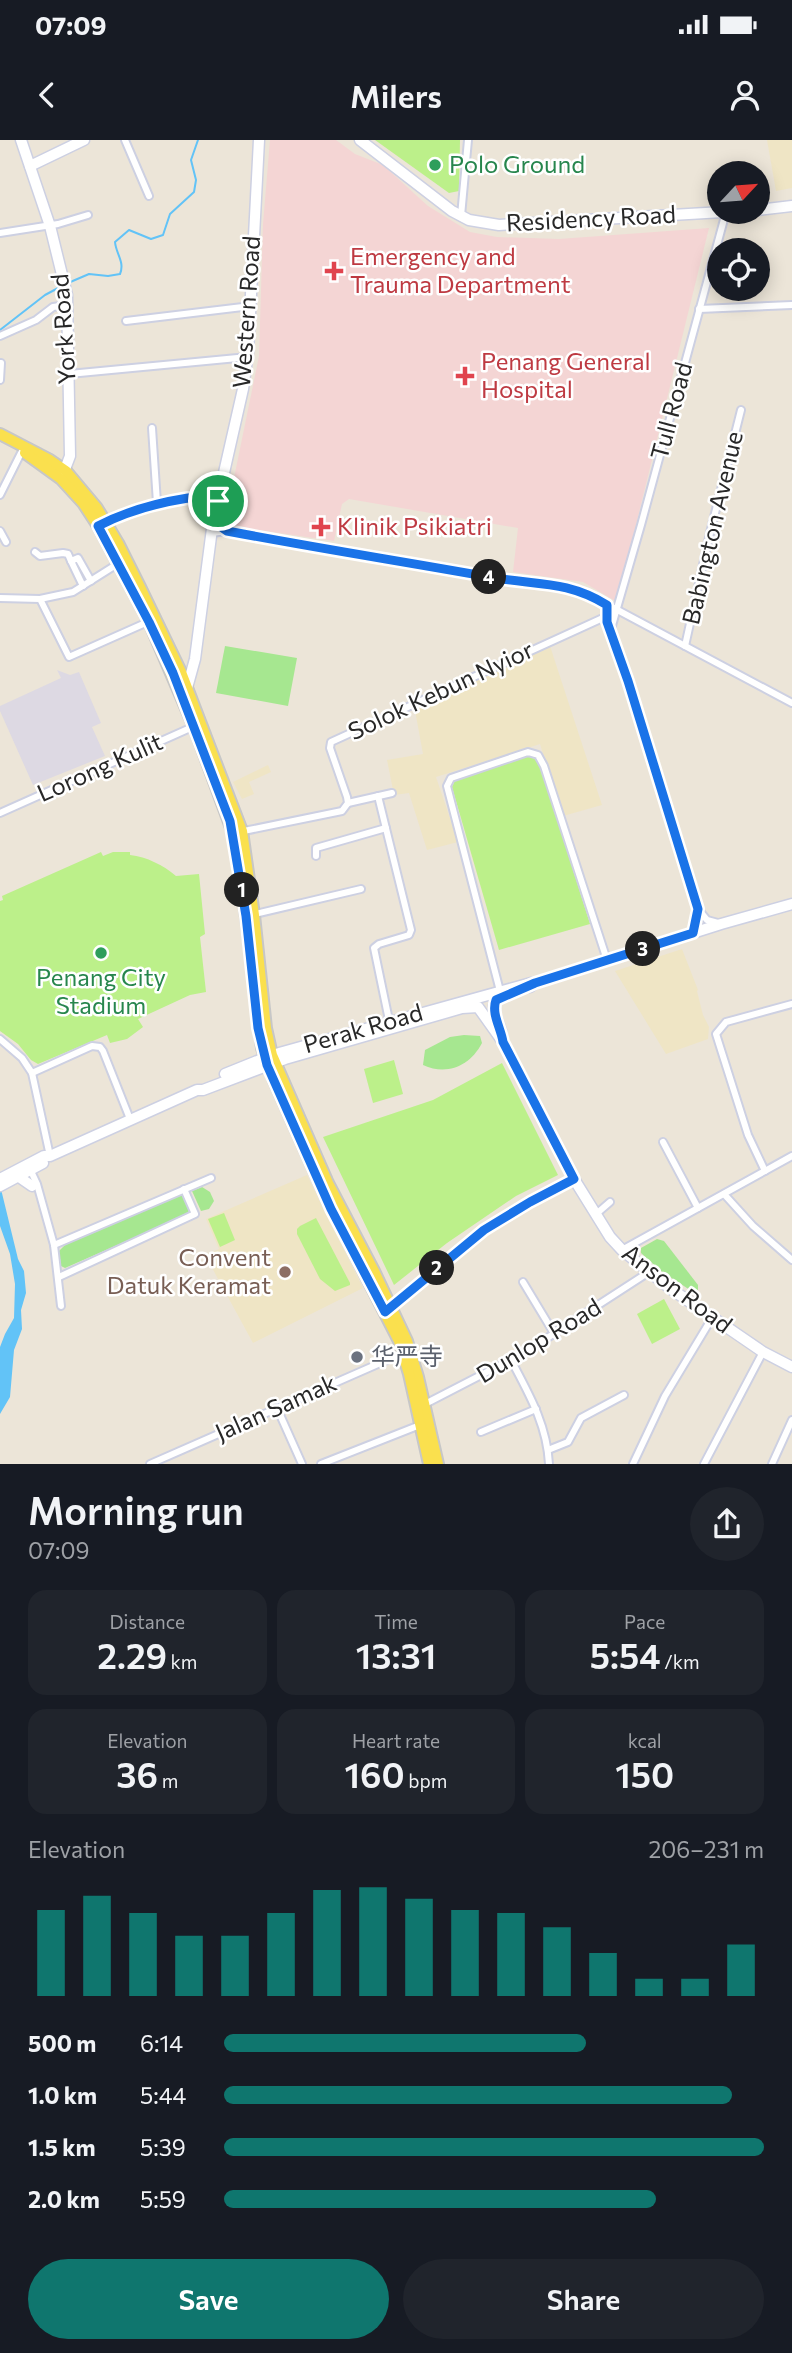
<!DOCTYPE html>
<meta charset="utf-8">
<style>
:root{--surface:#171b24;--page:#20242c;--text:#f1f3f6;--muted:#9ea1a6;--accent:#0f766e}
body{margin:0;font-family:Commissioner,"Noto Sans SC",sans-serif;background:var(--page);color:var(--text);height:100vh;display:flex;flex-direction:column;font-size:26px;white-space:nowrap}
*{box-sizing:border-box;margin:0}
p{font-size:23px;color:var(--muted)}
.icon{flex:none;width:38px;height:38px;fill:none;stroke:currentColor;stroke-width:2;stroke-linecap:round;stroke-linejoin:round}
.map{position:relative;height:1324px;overflow:hidden}
.drawer{display:flex;flex-direction:column;background:var(--surface);flex:1}
.drawer>*{flex:none}
.needle{width:46px;rotate:64deg}
.buttons{position:absolute;left:707px;top:21px;display:grid;gap:14px}
.buttons a{display:grid;place-items:center;width:63px;height:63px;border-radius:50%;background:var(--surface);box-shadow:0 4px 18px #0003;font-size:35px}
.pin{position:absolute;display:grid;place-items:center;width:60px;height:60px;color:#fff;margin:-30px;border:4px solid #fff;border-radius:50%;box-shadow:0 2px 7px #0007}
.km{position:absolute;width:35px;height:35px;margin:-18px;border-radius:50%;background:#222;color:#fff;font-size:19px;line-height:35px;text-align:center}
.round{display:grid;place-items:center;flex:none;width:74px;height:74px;border-radius:37px;background:var(--page)}
.head{display:flex;align-items:center;justify-content:space-between;height:119px;padding:0 28px}
h1{font-size:38px;font-weight:600;line-height:52px}
.figures{display:grid;grid-template-columns:repeat(3,1fr);gap:10px;height:119px;padding:7px 28px}
.figures div{display:grid;align-content:center;border-radius:18px;background:var(--page);text-align:center}
.figures b{font-size:35px;font-weight:600}
.figures small{font-size:19px;font-weight:400}
.figures p{font-size:19px}
.chart{height:196px;padding:14px 28px}
.chart p{display:flex;justify-content:space-between}
.chart svg{width:100%;height:126px;margin-top:7px;stroke:var(--accent);stroke-width:6}
.button{display:flex;gap:14px;margin-top:auto;padding:14px 28px}
.button a{flex:1;height:80px;border-radius:42px;background:var(--accent);color:#fff;font-size:28px;font-weight:600;line-height:80px;text-align:center}
.button a+a{background:var(--page);color:var(--text)}
ul{padding:0 28px;list-style:none;font-size:23px}
li{display:grid;grid-template-columns:112px 84px 1fr;align-items:center;height:52px}
li i{height:18px;border-radius:9px;background:var(--accent)}
.status{display:flex;justify-content:space-between;align-items:center;height:49px;padding:0 35px;background:var(--surface);direction:ltr}
.status svg{height:19px;fill:currentColor}
header{display:flex;justify-content:space-between;align-items:center;height:91px;padding:0 28px;background:var(--surface);font-size:32px;font-weight:600}
.map>svg:first-child{display:block}
.industrial{fill:#ddd9e3}
.education{fill:#efe5c5}
.medical{fill:#f4d5d4}
.green{fill:#a6e790}
.pitch{fill:#bcf08a}
.water{fill:#62c3f7}
.lines{fill:none;stroke-linecap:round;stroke-linejoin:round}
.stream{stroke:#62c3f7;stroke-width:2}
.street-casing{stroke:#cdd0e2;stroke-width:10}
.secondary-casing{stroke:#cdd0e2;stroke-width:13}
.primary-casing{stroke:#c7c7c7;stroke-width:14}
.street{stroke:#fff;stroke-width:6}
.secondary{stroke:#fff;stroke-width:10}
.primary{stroke:#fae04e;stroke-width:10}
.route-casing{stroke:#fff;stroke-width:14}
.route{stroke:#1a73e8;stroke-width:9}
.leisure-dot{fill:#2e9e5b;stroke:#fff;stroke-width:2.5}
.health-dot{fill:#e0444e;stroke:#fff;stroke-width:2.5}
.education-dot{fill:#8d6e63;stroke:#fff;stroke-width:2.5}
.worship-dot{fill:#6b7280;stroke:#fff;stroke-width:2.5}
.labels{text-anchor:middle;stroke-width:5;stroke-linejoin:round;paint-order:stroke}
.leisure-label{font-size:24px;fill:#27864d;stroke:#fff;text-anchor:start}
.street-label{font-size:24px;fill:#282828;stroke:#fff}
.health-label{font-size:24px;fill:#be3a42;stroke:#fff;text-anchor:start}
.education-label{font-size:24px;fill:#785e54;stroke:#fff;text-anchor:end}
.worship-label{font-size:24px;fill:#5b616d;stroke:#fff;text-anchor:start}
</style>
<div class="status"><b>07:09</b><svg viewBox="0 0 49 12"><path d="M0 12V9h3v3zM5 12V6h3v6zM10 12V3h3v9zM15 12V0h3v12zM26 1h20v11H26zM47 4h2v5h-2z"/></svg></div>
<header><svg class="icon" aria-label="back" viewBox="0 0 24 24"><path d="M15 5l-7 7 7 7"/></svg>Milers<svg class="icon" aria-label="person" viewBox="0 0 24 24"><circle cx="12" cy="8" r="4"/><path d="M4 21q1-7 8-7t8 7"/></svg></header>
<div class="map">
<svg width="792" height="1324" viewBox="0 0 792 1324">
<rect width="100%" height="100%" fill="#ece5d8"/>
<path class="industrial" d="M57,530l13,5 9,-3 22,51 -9,4 13,29 -72,29 -33,-74v-5l61,-28z"/>
<g class="education">
<path d="M767,0h25v48l-16,3z"/>
<path d="M550,506l52,159 -39,11 -23,-72 -104,33 22,65 -31,8 -18,-57 -15,2 -7,-35 36,-6 -9,-49z"/>
<path d="M268,625l3,7 -22,10 5,12 -12,5 -9,-17z"/>
<path d="M682,809l16,41 -1,1 6,24 6,12 -1,12 -42,15 -51,-83z"/>
<path d="M307,1035l56,113 -110,55 -48,-88 14,-6 -13,-30z"/>
</g>
<path class="medical" d="M270,0h66l19,14 28,11 45,41 42,26 27,5 62,2 150,-11 -92,374 -34,-20 -70,-10 5,-44 -169,-29 -7,5 -8,37 -96,-14 -8,-4 -3,-5v-6l32,-156 4,-132z"/>
<g class="green">
<path d="M225,506l72,12 -9,48 -72,-13z"/>
<path d="M464,895l16,1 2,7c-12,23 -35,33 -59,22l2,-15 25,-13z"/>
<path d="M202,1047l8,5 4,9 -5,8 -8,2 -9,-20z"/>
<path d="M180,1055l4,2 5,13 -1,4 -123,54 -4,-2 -2,-15 6,-6z"/>
<path d="M657,1099l7,2 34,44v5l-5,2 -32,-21 -20,-18v-5z"/>
</g>
<g class="pitch">
<path d="M375,0h85l-1,51 -10,2z"/>
<path d="M527,616l6,1 7,8 50,159 -91,26 -47,-163 3,-7z"/>
<path d="M101,712l2,4 10,-4h17v3c17,2 33,10 46,21l23,-2 6,60 -5,3 6,55 -16,3 -52,24 5,8 -16,12 -17,4 -3,-8 -69,29 -7,-4 -13,-16 -18,-13v-130l3,-1 -1,-4z"/>
<path d="M394,920l9,34 -30,9 -9,-34z"/>
<path d="M502,923l56,112 -42,21 -69,47 -53,42 -71,-148 110,-37z"/>
<path d="M224,1073l11,27 -15,7 -12,-28z"/>
<path d="M316,1078l34,65v2l-15,6 -15,-12 -23,-45v-5l3,-3z"/>
<path d="M664,1159l16,30 -28,15 -15,-30z"/>
</g>
<path class="water" d="M0,1045l18,74 6,12 2,22 -5,17 1,19 -8,21 -4,47 -10,17v-67l5,-13 9,-16 1,-34 -5,-30 -10,-28z"/>
<g class="lines">
<g class="stream">
<path d="M68,143l21,-9 19,2 12,-2c5,-12 -4,-20 -5,-32l14,-12 22,9 12,-4 7,-21 24,-22 2,-12 -5,-20 7,-20"/>
<path d="M0,190l45,-35 15,-8"/>
</g>
<defs>
<g id="street">
<path d="M125,0l24,56"/>
<path d="M461,76l7,-76"/>
<path d="M0,93l58,-9 30,-9"/>
<path d="M699,169l93,-4"/>
<path d="M126,181l125,-15"/>
<path d="M0,196l36,-16 17,-13 14,-2"/>
<path d="M69,234l179,-17"/>
<path d="M0,240l1,-17"/>
<path d="M152,288l5,75"/>
<path d="M0,355l22,-44"/>
<path d="M103,383c34,-16 76,-31 115,-22"/>
<path d="M0,391l6,11"/>
<path d="M211,393l16,-2 283,49 70,10 212,113"/>
<path d="M35,412l5,4 23,-3 5,1 3,7 7,-3 13,23"/>
<path d="M71,421l12,25"/>
<path d="M0,458l40,1 29,58 81,-36"/>
<path d="M40,459l33,-7 46,-29"/>
<path d="M607,465v17l21,59 70,228 9,11 11,3"/>
<path d="M611,489l30,-104 85,-313"/>
<path d="M685,506l25,-113 31,-123"/>
<path d="M378,656l33,134 -2,5 -30,9 -5,4 16,77"/>
<path d="M348,663l44,-10"/>
<path d="M0,673l197,-88"/>
<path d="M239,692l103,-21 6,-8 -1,-6 -17,-49 1,-6 274,-125"/>
<path d="M316,716v-8l70,-20"/>
<path d="M251,775l110,-26"/>
<path d="M693,793l5,-22"/>
<path d="M500,851l-53,-205 4,-8 77,-26 10,3 6,11 63,194"/>
<path d="M0,899l22,19 10,15 18,83"/>
<path d="M32,933l60,-27 8,1 3,4 27,68"/>
<path d="M663,1002l35,66"/>
<path d="M30,1029l7,15 17,61 7,61"/>
<path d="M765,1031l-17,-36 -32,-101 10,-12 66,-18"/>
<path d="M724,1054l29,32 39,34"/>
<path d="M595,1075l15,-13"/>
<path d="M54,1105l157,-67"/>
<path d="M622,1110l170,-94"/>
<path d="M59,1137l136,-63 -11,-25"/>
<path d="M523,1142l32,53"/>
<path d="M390,1167l94,-77 46,-28 44,-23"/>
<path d="M511,1220c18,34 36,65 38,104"/>
<path d="M425,1264l99,-51 125,-81"/>
<path d="M277,1268l25,56"/>
<path d="M481,1292l55,-23"/>
<path d="M548,1310l20,-8 13,-24 43,-23"/>
<path d="M150,1324l253,-111"/>
<path d="M321,1324l99,-39"/>
<path d="M633,1324l32,-68 47,-78"/>
<path d="M704,1324l59,-112"/>
<path d="M772,1324l20,-44"/>
</g>
<g id="secondary">
<path d="M21,0l29,86 17,69 3,161 -8,21"/>
<path d="M360,0l92,71 17,9 30,5 224,-13"/>
<path d="M30,26l54,-26"/>
<path d="M758,70l34,-4"/>
<path d="M187,548l8,-29 18,-138 30,-132 5,-37 11,-212"/>
<path d="M530,847l5,-4 186,-59 71,-20"/>
<path d="M503,902l-2,-11 -6,-17 -1,-8 2,-6 14,-6"/>
<path d="M225,934l47,-19 259,-72h4"/>
<path d="M19,1037l13,9"/>
<path d="M0,1039l44,-23h6l147,-66h6l82,-31 177,-51 16,-1 25,35 71,137 36,58 12,13 49,39 92,63 29,15"/>
<path d="M0,1046l43,-23"/>
</g>
<g id="primary">
<path d="M0,294l50,26 16,11 31,37 21,35 22,44 41,85 61,159 12,84 12,113 6,27 56,128 46,88 33,70 11,36 20,87"/>
<path d="M25,313l36,26 22,24 15,23 51,96 45,105 39,106 13,84 16,131 12,33 53,119 72,141 10,33 20,90"/>
</g>
</defs>
<use href="#street" class="street-casing"/>
<use href="#secondary" class="secondary-casing"/>
<use href="#primary" class="primary-casing"/>
<use href="#street" class="street"/>
<use href="#secondary" class="secondary"/>
<use href="#primary" class="primary"/>
</g>
<g class="lines">
<defs>
<path id="route" d="M188,358l30,3 -5,20 14,10c89,17 179,31 268,47 43,7 73,3 112,27v17l21,59 70,228 -5,24 -158,50 -39,17c-5,14 5,28 7,42l71,137 -44,23 -46,28 -99,82 -54,-103 -64,-144 -9,-37 -12,-112 -16,-95 -57,-148 -24,-51 -51,-96c29,-15 58,-23 90,-28z"/>
</defs>
<use href="#route" class="route-casing"/>
<use href="#route" class="route"/>
</g>
<g class="leisure-dot">
<circle cx="435" cy="25" r="7"/>
<circle cx="101" cy="813" r="7"/>
</g>
<g class="health-dot">
<path d="M330.5 120.5h7v7h7v7h-7v7h-7v-7h-7v-7h7z"/>
<path d="M461.5 225.5h7v7h7v7h-7v7h-7v-7h-7v-7h7z"/>
<path d="M317.5 376.5h7v7h7v7h-7v7h-7v-7h-7v-7h7z"/>
</g>
<circle class="education-dot" cx="285" cy="1132" r="7"/>
<circle class="worship-dot" cx="357" cy="1217" r="7"/>
<g class="labels">
<g class="leisure-label">
<text x="449" y="33">Polo Ground</text>
<text x="101" y="846" text-anchor="middle">Penang City<tspan x="101" dy="28">Stadium</tspan></text>
</g>
<g class="street-label">
<text transform="translate(591 79) rotate(-3)" y="8">Residency Road</text>
<text transform="translate(247 172) rotate(-86)" y="8">Western Road</text>
<text transform="translate(64 189) rotate(-94)" y="8">York Road</text>
<text transform="translate(672 271) rotate(-75)" y="8">Tull Road</text>
<text transform="translate(713 388) rotate(-77)" y="8">Babington Avenue</text>
<text transform="translate(441 551) rotate(-25)" y="8">Solok Kebun Nyior</text>
<text transform="translate(100 628) rotate(-24)" y="8">Lorong Kulit</text>
<text transform="translate(363 889) rotate(-16)" y="8">Perak Road</text>
<text transform="translate(677 1149) rotate(37)" y="8">Anson Road</text>
<text transform="translate(539 1201) rotate(-31)" y="8">Dunlop Road</text>
<text transform="translate(276 1268) rotate(-24)" y="8">Jalan Samak</text>
</g>
<g class="health-label">
<text x="350" y="125">Emergency and<tspan x="350" dy="28">Trauma Department</tspan></text>
<text x="481" y="230">Penang General<tspan x="481" dy="28">Hospital</tspan></text>
<text x="337" y="395">Klinik Psikiatri</text>
</g>
<g class="education-label">
<text x="271" y="1126">Convent<tspan x="271" dy="28">Datuk Keramat</tspan></text>
</g>
<g class="worship-label">
<text x="371" y="1225">华严寺</text>
</g>
</g>
</svg>
<div class="buttons">
<a><svg class="needle" viewBox="-14 -14 28 28"><path d="M0-13l5 13h-10z" fill="#e53935"/><path d="M0 13l5-13h-10z" fill="#9ea1a6"/></svg></a>
<a><svg class="icon" aria-label="locate" viewBox="0 0 24 24"><circle cx="12" cy="12" r="6"/><path d="M12 2v4M12 18v4M2 12h4M18 12h4"/></svg></a>
</div>
<div class="pin" style="left:218px;top:361px;background:#1e9e55"><svg class="icon" aria-label="arrive" viewBox="0 0 24 24"><path d="M6 21V4h12l-3 4 3 4H6"/></svg></div>
<b class="km" style="left:242px;top:750px">1</b>
<b class="km" style="left:437px;top:1128px">2</b>
<b class="km" style="left:643px;top:809px">3</b>
<b class="km" style="left:489px;top:437px">4</b>
</div>
<section class="drawer">
<div class="head"><div><h1>Morning run</h1><p>07:09</p></div><a class="round"><svg class="icon" aria-label="share" viewBox="0 0 24 24"><path d="M12 15V3M7 8l5-5 5 5M5 13v7h14v-7"/></svg></a></div>
<div class="figures">
<div><p>Distance</p><b>2.29<small> km</small></b></div>
<div><p>Time</p><b>13:31</b></div>
<div><p>Pace</p><b>5:54<small> /km</small></b></div>
</div>
<div class="figures">
<div><p>Elevation</p><b>36<small> m</small></b></div>
<div><p>Heart rate</p><b>160<small> bpm</small></b></div>
<div><p>kcal</p><b>150</b></div>
</div>
<div class="chart"><p><span>Elevation</span>206–231 m</p>
<svg viewBox="0 0 160 44" preserveAspectRatio="none"><path d="M5 44V14M15 44V9M25 44V15M35 44V23M45 44V23M55 44V15M65 44V7M75 44V6M85 44V10M95 44V14M105 44V15M115 44V20M125 44V29M135 44V38M145 44V38M155 44V26"/></svg>
</div>
<ul>
<li><b>500 m</b>6:14<i style="width:67%"></i></li>
<li><b>1.0 km</b>5:44<i style="width:94%"></i></li>
<li><b>1.5 km</b>5:39<i style="width:100%"></i></li>
<li><b>2.0 km</b>5:59<i style="width:80%"></i></li>
</ul>
<div class="button"><a>Save</a><a>Share</a></div>
</section>
